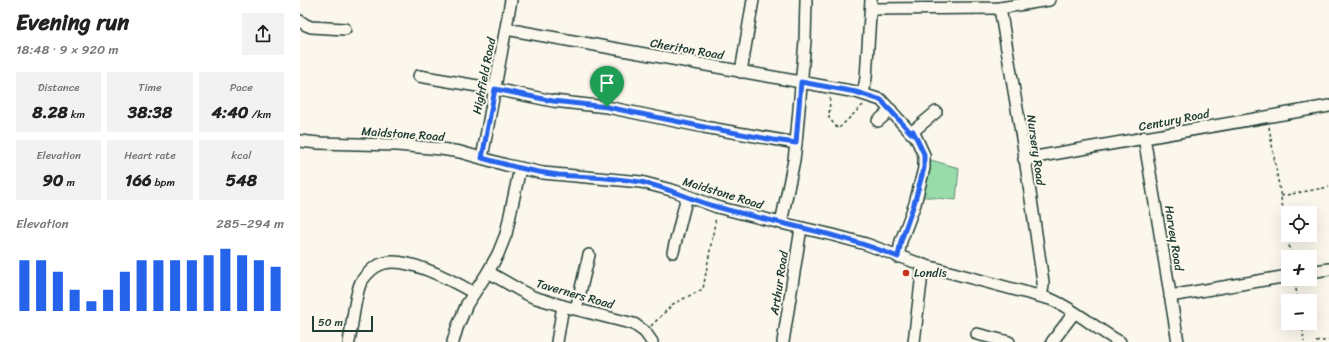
<!DOCTYPE html>
<meta charset="utf-8">
<style>
:root{--surface:#fff;--page:#f2f2f2;--text:#222;--muted:#767676;--accent:#2563eb}
body{margin:0;font-family:Sriracha,sans-serif;background:var(--page);color:var(--text);height:100vh;display:flex;flex-direction:column;font-size:15px;white-space:nowrap}
*{box-sizing:border-box;margin:0}
p{font-size:13px;color:var(--muted)}
.icon{flex:none;width:22px;height:22px;fill:none;stroke:currentColor;stroke-width:2;stroke-linecap:round;stroke-linejoin:round}
.map{position:relative;flex:1;overflow:hidden}
.details{display:flex;flex-direction:column;background:var(--surface);width:300px}
.details>*{flex:none}
.controls{position:absolute;left:981px;top:206px;display:grid;gap:8px}
.controls a{display:grid;place-items:center;width:36px;height:36px;border-radius:0px;background:var(--surface);box-shadow:0 4px 16px #0002;font-size:20px}
.scale{position:absolute;left:12px;bottom:10px;width:61px;box-sizing:border-box;padding-left:4px;border:2px solid #1f3d34;border-top:0;font-size:11px;line-height:14px;white-space:nowrap;color:#1f3d34;-webkit-text-stroke:3px #fbf7ec;paint-order:stroke}
.pin{position:absolute;display:grid;place-items:center;width:34px;height:34px;color:#fff;margin:-41px -17px;border-radius:50% 50% 50% 0;rotate:-45deg;box-shadow:0 0 4px #0007}
.pin .icon{rotate:45deg}
.round{display:grid;place-items:center;flex:none;width:42px;height:42px;border-radius:0px;background:var(--page)}
.headline{display:flex;align-items:center;justify-content:space-between;height:68px;padding:0 16px}
h1{font-size:22px;font-weight:700;line-height:30px}
.figures{display:grid;grid-template-columns:repeat(3,1fr);gap:6px;height:68px;padding:4px 16px}
.figures div{display:grid;align-content:center;border-radius:0px;background:var(--page);text-align:center}
.figures b{font-size:17px;font-weight:700}
.figures small{font-size:11px;font-weight:400}
.figures p{font-size:11px}
.chart{height:112px;padding:8px 16px}
.chart p{display:flex;justify-content:space-between}
.chart svg{width:100%;height:72px;margin-top:4px;stroke:var(--accent);stroke-width:6}
main{display:flex;flex:1;min-height:0}
.map>svg:first-child{display:block}
.green{fill:#98dca9;stroke:#5c8c6e}
.lines{fill:none;stroke-linecap:round;stroke-linejoin:round}
.minor-casing{stroke:#1f3d34;stroke-width:14}
.path{stroke:#1f3d34;stroke-width:1.5;stroke-dasharray:3 3;stroke-linecap:butt}
.minor{stroke:#fbf7ec;stroke-width:11}
.route-casing{stroke:#fff;stroke-width:8}
.route{stroke:#2563eb;stroke-width:5}
.poi-dot{fill:#c8321e;stroke:#fbf7ec;stroke-width:1.5}
.labels{text-anchor:middle;stroke-width:4;stroke-linejoin:round;paint-order:stroke}
.street-label{font-size:12px;fill:#1f3d34;stroke:#fbf7ec}
.poi-label{font-size:12px;fill:#1f3d34;stroke:#fbf7ec;text-anchor:start}
</style>
<main>
<section class="details">
<div class="headline"><div><h1>Evening run</h1><p>18:48 · 9 × 920 m</p></div><a class="round"><svg class="icon" aria-label="share" viewBox="0 0 24 24"><path d="M12 15V3M7 8l5-5 5 5M5 13v7h14v-7"/></svg></a></div>
<div class="figures">
<div><p>Distance</p><b>8.28<small> km</small></b></div>
<div><p>Time</p><b>38:38</b></div>
<div><p>Pace</p><b>4:40<small> /km</small></b></div>
</div>
<div class="figures">
<div><p>Elevation</p><b>90<small> m</small></b></div>
<div><p>Heart rate</p><b>166<small> bpm</small></b></div>
<div><p>kcal</p><b>548</b></div>
</div>
<div class="chart"><p><span>Elevation</span>285–294 m</p>
<svg viewBox="0 0 160 44" preserveAspectRatio="none"><path d="M5 44V13M15 44V13M25 44V20M35 44V31M45 44V38M55 44V31M65 44V20M75 44V13M85 44V13M95 44V13M105 44V13M115 44V10M125 44V6M135 44V10M145 44V13M155 44V17"/></svg>
</div>
</section>
<div class="map">
<svg width="1029" height="342" viewBox="0 0 1029 342">
<rect width="100%" height="100%" fill="#fbf7ec"/>
<filter id="ink" filterUnits="userSpaceOnUse"><feTurbulence type="fractalNoise" baseFrequency=".025" numOctaves="2"/><feDisplacementMap in="SourceGraphic" scale="8" xChannelSelector="R" yChannelSelector="G"/><feConvolveMatrix kernelMatrix="1 2 1 2 8 2 1 2 1" color-interpolation-filters="sRGB"/></filter>
<g filter="url(#ink)">
<path class="green" d="M627,159l32,9 -3,32 -38,-4z"/>
<g class="lines">
<defs>
<g id="minor">
<path d="M700,8l23,136 20,138v4l-2,10"/>
<path d="M571,9l129,-1 49,-8"/>
<path d="M0,21l6,4 5,2 34,2"/>
<path d="M206,29l350,63 25,8 30,33 25,-21"/>
<path d="M441,72l12,-72"/>
<path d="M119,76l76,13 58,12 54,6 97,20 92,16"/>
<path d="M563,94l3,-16 5,-78"/>
<path d="M578,121l13,-11"/>
<path d="M844,137l34,205"/>
<path d="M0,141l18,2 79,2 44,4 19,3 46,13 37,8 98,9 34,9 42,16 64,16 52,12 33,9 57,21 127,34c25,10 46,30 70,43"/>
<path d="M182,158l29,-158"/>
<path d="M724,159l305,-53"/>
<path d="M481,223l13,-63 2,-17 9,-102 1,-41"/>
<path d="M373,252l14,-56"/>
<path d="M598,257l3,-16 14,-37 9,-36v-13l-11,-24"/>
<path d="M188,272l35,20 10,5 30,9 71,18 11,8 7,10"/>
<path d="M1010,272l19,-3"/>
<path d="M870,296l118,-20"/>
<path d="M276,309l13,-54"/>
<path d="M677,334l32,8"/>
<path d="M49,342c3,-15 6,-48 12,-60 5,-8 14,-17 24,-19 24,-6 68,18 89,30"/>
<path d="M153,342l4,-14 10,-24 21,-32 10,-18 8,-20 14,-66"/>
<path d="M257,342l6,-36"/>
<path d="M483,342l18,-114"/>
<path d="M614,342l9,-77"/>
<path d="M752,342l22,-29"/>
</g>
</defs>
<use href="#minor" class="minor-casing"/>
<g class="path">
<path d="M530,98l-1,20 9,11 25,-24"/>
<path d="M969,127l22,130"/>
<path d="M981,196l48,-9"/>
<path d="M995,283l3,18"/>
<path d="M1002,323l2,19"/>
<path d="M351,326l22,-22 30,-15 13,-72"/>
<path d="M1016,342l13,-2"/>
</g>
<use href="#minor" class="minor"/>
</g>
</g>
<g class="lines" filter="url(#ink)">
<defs>
<path id="route" d="M501,82l55,10 25,8 30,33 2,-2 11,23v14l-10,36 -13,37 -3,16c-58,-24 -120,-33 -181,-50 -26,-7 -50,-20 -77,-25 -27,-5 -54,-5 -81,-7 -27,-3 -52,-10 -77,-17l13,-69 58,12 54,6 97,20 70,13 22,3z"/>
</defs>
<use href="#route" class="route-casing"/>
<use href="#route" class="route"/>
</g>
<circle class="poi-dot" cx="606" cy="273" r="4"/>
<g class="labels">
<g class="street-label">
<text transform="translate(387 49) rotate(10)" y="4">Cheriton Road</text>
<text transform="translate(184 76) rotate(-79)" y="4">Highfield Road</text>
<text transform="translate(874 120) rotate(-11)" y="4">Century Road</text>
<text transform="translate(103 134) rotate(4)" y="4">Maidstone Road</text>
<text transform="translate(736 150) rotate(82)" y="4">Nursery Road</text>
<text transform="translate(423 193) rotate(17)" y="4">Maidstone Road</text>
<text transform="translate(874 238) rotate(81)" y="4">Harvey Road</text>
<text transform="translate(479 283) rotate(-81)" y="4">Arthur Road</text>
<text transform="translate(275 294) rotate(16)" y="4">Taverners Road</text>
</g>
<g class="poi-label">
<text x="614" y="277">Londis</text>
</g>
</g>
</svg>
<div class="controls">
<a><svg class="icon" aria-label="locate" viewBox="0 0 24 24"><circle cx="12" cy="12" r="6"/><path d="M12 2v4M12 18v4M2 12h4M18 12h4"/></svg></a>
<a>+</a>
<a>−</a>
</div>
<div class="scale">50 m</div>
<div class="pin" style="left:307px;top:107px;background:#1e9e55"><svg class="icon" aria-label="arrive" viewBox="0 0 24 24"><path d="M6 21V4h12l-3 4 3 4H6"/></svg></div>
</div>
</main>
